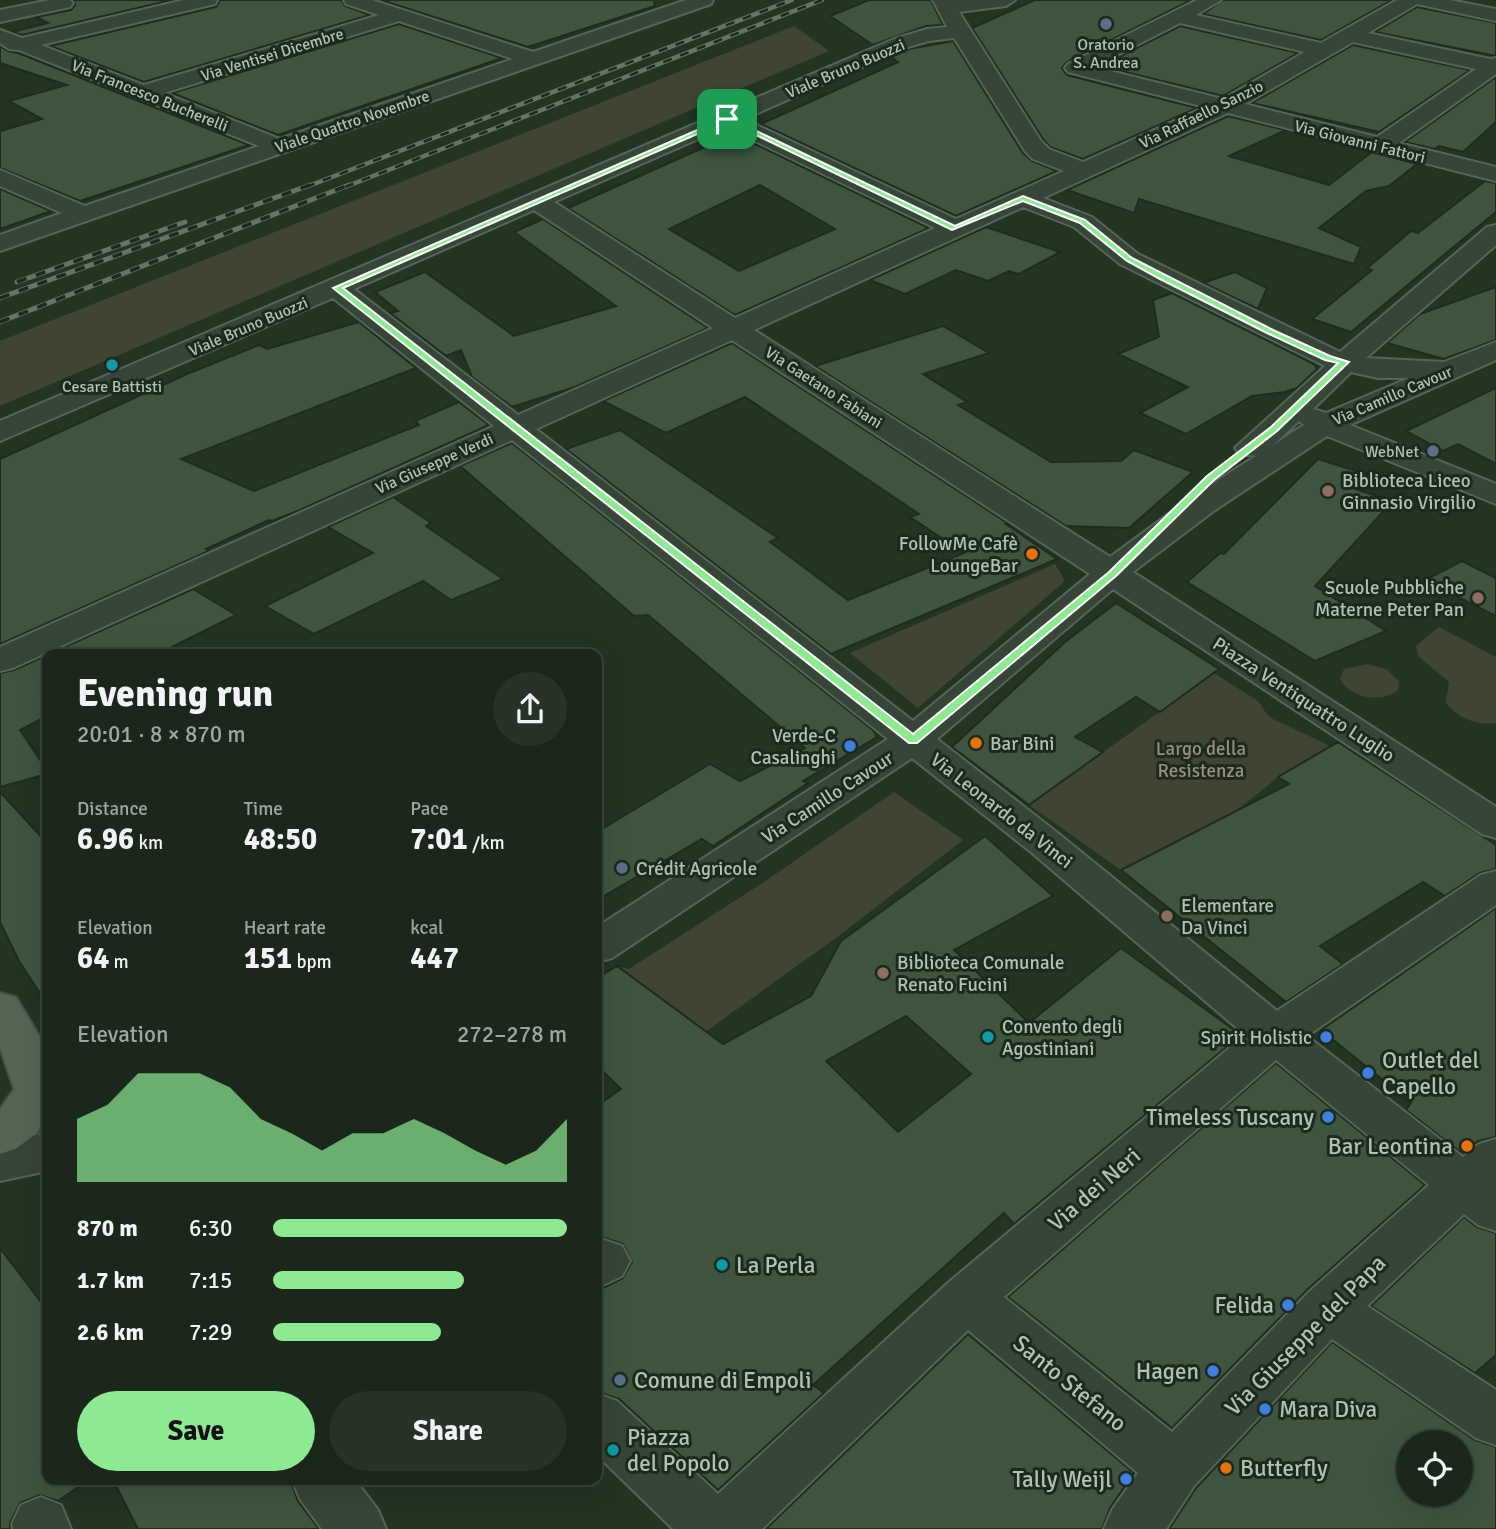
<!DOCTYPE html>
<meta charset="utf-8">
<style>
:root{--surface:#1a271a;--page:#273327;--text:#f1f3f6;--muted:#9fa5a2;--line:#384439;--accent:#8ee993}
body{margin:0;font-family:Signika,sans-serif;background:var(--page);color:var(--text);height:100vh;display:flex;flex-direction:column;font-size:26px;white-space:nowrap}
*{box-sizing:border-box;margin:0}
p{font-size:23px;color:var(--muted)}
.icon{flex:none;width:38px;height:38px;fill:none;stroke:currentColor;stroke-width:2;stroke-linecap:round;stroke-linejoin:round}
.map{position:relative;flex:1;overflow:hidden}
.panel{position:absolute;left:42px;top:649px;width:560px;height:836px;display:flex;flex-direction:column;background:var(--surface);border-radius:14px;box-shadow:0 7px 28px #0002,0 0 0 2px var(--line)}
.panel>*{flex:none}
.tools{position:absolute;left:1396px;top:1430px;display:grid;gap:14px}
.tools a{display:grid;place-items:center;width:77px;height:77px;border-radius:50%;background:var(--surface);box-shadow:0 7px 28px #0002,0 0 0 2px var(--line);font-size:35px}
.pin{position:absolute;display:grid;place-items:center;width:60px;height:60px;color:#fff;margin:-30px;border-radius:14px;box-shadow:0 4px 10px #0006}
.round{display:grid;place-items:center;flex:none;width:74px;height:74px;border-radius:37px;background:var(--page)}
.summary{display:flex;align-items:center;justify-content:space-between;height:119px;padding:0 35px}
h1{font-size:38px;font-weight:700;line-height:52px}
.stats{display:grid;grid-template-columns:repeat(3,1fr);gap:10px;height:119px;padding:7px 35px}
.stats div{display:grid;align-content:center}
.stats b{font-size:30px;font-weight:700}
.stats small{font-size:19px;font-weight:400}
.stats p{font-size:19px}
.chart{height:196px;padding:14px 35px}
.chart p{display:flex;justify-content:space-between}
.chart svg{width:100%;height:126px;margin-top:7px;fill:var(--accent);opacity:.7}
.primary-button{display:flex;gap:14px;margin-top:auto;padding:14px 35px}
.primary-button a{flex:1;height:80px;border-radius:42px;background:var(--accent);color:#111;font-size:28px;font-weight:700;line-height:80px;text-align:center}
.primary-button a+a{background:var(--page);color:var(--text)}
ul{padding:0 35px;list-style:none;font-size:23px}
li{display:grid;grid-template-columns:112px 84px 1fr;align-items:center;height:52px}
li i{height:18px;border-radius:9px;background:var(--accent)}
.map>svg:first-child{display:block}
.green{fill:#404533}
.building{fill:#3f5540;stroke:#1d2c1e;stroke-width:2;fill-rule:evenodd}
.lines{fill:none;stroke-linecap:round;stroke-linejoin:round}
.minor-casing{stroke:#566656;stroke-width:4}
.major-casing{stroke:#3f4f3f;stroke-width:4}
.minor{fill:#364536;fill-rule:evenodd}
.major{fill:#546554;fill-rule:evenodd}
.rail-far1-casing{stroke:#637664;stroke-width:4.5}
.rail-casing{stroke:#637664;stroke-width:5}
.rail-far1{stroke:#1b2a1c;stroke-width:2.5;stroke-dasharray:9;stroke-linecap:butt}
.rail{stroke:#1b2a1c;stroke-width:3.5;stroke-dasharray:10;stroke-linecap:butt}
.route{fill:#8ee993;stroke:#fff;stroke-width:2;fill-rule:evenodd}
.service-dot{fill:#5c6f8a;stroke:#1b2a1c;stroke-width:2.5}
.culture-dot{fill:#0f9aa8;stroke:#1b2a1c;stroke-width:2.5}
.education-dot{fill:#8d6e63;stroke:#1b2a1c;stroke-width:2.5}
.food-dot{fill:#e8710a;stroke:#1b2a1c;stroke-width:2.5}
.shop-dot{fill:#3f7fe0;stroke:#1b2a1c;stroke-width:2.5}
.labels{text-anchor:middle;stroke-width:6;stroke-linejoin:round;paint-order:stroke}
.far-poi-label{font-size:16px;fill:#b0c2b1;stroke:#1b2a1c}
.far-street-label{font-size:16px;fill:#b0c2b1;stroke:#1b2a1c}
.poi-label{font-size:19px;fill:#b0c2b1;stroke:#1b2a1c;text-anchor:start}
.street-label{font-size:19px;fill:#b0c2b1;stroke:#1b2a1c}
.park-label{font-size:19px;fill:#9a8f7a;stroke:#1b2a1c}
.near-poi-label{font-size:23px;fill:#b0c2b1;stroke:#1b2a1c;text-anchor:start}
.near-street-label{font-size:23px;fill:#b0c2b1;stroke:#1b2a1c}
</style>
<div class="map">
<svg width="1496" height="1529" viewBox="0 0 1496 1529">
<rect width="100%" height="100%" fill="#233423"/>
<g class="green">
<path d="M794,26l35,25 -829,355v-65z"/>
<path d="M1055,564l10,17 -147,127 -68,-55z"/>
<path d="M1439,627l57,30v66c-19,3 -38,-5 -50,-20l3,-21 -31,-26 -2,-10z"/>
<path d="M1368,664l18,5 12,11 1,5 -1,5c-17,14 -48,8 -58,-11l4,-10z"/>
<path d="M1214,673l44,28 11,16 61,29 -52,31 -43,35 -114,58 -92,-65z"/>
<path d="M894,792l69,48 -127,98 -131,94 -88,-66 12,3 135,-87z"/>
</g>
<g class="building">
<path d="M74,0h98l-150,35 -10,-3 36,-9 -12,-6 35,-7 4,-5z"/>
<path d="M220,0h122l3,6 25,9 -226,67 -94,-36 166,-39z"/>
<path d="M381,0h273l1,6 -127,41z"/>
<path d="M869,0h62l12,25 -17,1 -53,19 -43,-29z"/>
<path d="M1035,0h156l-124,62 -5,6 5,7 130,33 -114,51 -33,-12 -7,-8 -71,-111z"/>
<path d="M1223,0h169l-71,40 -118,-26z"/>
<path d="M1417,7l79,16v33l-121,-24z"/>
<path d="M399,24l103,34 -224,77 -106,-42z"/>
<path d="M1180,26l118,27 -75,43 -122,-30z"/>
<path d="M953,41l70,112 9,8 25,10 -101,45 -195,-92 137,-62 -7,-5 18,-8z"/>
<path d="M1353,45l117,25 -91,62 -127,-29z"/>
<path d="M0,46l8,5 10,2 231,92 -169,56 -80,-33v-37l42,-12 -33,-18 58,-16 -67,-22z"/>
<path d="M1496,77v45l-33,30 -24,-6 -4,3 -30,-7z"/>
<path d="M1228,116l58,14 -57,26 100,29 43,-33 45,12 -28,22 -23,5 -47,37 42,19 -7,17 -215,-65 -5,14 -67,-23z"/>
<path d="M734,134l195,94 -194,87 -167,-107zM760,185l75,44 -96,42 -70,-42z"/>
<path d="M1485,181l11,2v29l-145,120 -39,-13 60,-49 -5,-2 44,-37 7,2z"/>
<path d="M0,189l51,22 -51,18z"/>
<path d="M543,219l165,109 -133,59 -63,20 -40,-30 -11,-27 -15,6 -56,-43 8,-2 -23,-19 50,-20 89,64 102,-30 -102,-74z"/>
<path d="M986,227l74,25 -41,22 -10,-3 -21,10 -32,-11 -51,24 -35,-14z"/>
<path d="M1235,272l32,16 -9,21 -55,-26z"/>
<path d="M1496,287v53l-52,19 -57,-16 33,-29z"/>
<path d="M1172,293l142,71 3,5 -20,19 -12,4 -33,4 -66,38 -46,-21 48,-26 -70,-33 41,-17 -6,-37z"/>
<path d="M359,322l57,46 -235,91 73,32 165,-66 -4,-4 44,-19 30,23 -189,85 -28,11 -3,-1 -63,29 3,2 -209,93v-185l187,-85 72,-29 8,4z"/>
<path d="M943,326l46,27 -66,21 44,28 -9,3 93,57 70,-1 13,-11 59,22 -64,56 -63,-2 -251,-160z"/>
<path d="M732,343l277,181h-3l51,35 -226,95 -265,-205 54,-19 158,108 -8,4 78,58 116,-47 -54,-36 9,-3 -174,-117 -79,36 -63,-32z"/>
<path d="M1496,388v76l-38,-20 -15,7 -37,-20z"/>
<path d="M512,443l361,287 4,7 -74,44 5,2 -95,63 -11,-7 -105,61v-68l113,-68 30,17 65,-33 -157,-133 -14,1 -174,-150z"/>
<path d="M1318,459l54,17 -14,14 35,11 -78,85 71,45 -71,30 -128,-79 33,-29 4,1z"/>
<path d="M393,497l38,26 -5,3 77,53 -52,21 -28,-19 -109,53 -49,-28 108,-53 -45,-26z"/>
<path d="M1462,561l34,17v38l-71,-36z"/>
<path d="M193,589l43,26 -78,39h-109z"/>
<path d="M1116,603l103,66 -59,43 -24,-15 -61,40 28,15 -74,53 -77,-58 113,-105z"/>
<path d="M47,655v61l-27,14 27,40v4l-47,13v-114l14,-3z"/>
<path d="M1338,742l158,103v24l-16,4 -35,23 -22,-14 -103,64 23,18 -57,38 -165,-132 168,-86 -11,-7z"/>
<path d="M0,792l47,51v161l-28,-43 -19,-39z"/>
<path d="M985,836l68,60 -99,54 75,73 92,-75 120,87 -227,189 -10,-11 -191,172 11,8 -106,97 -99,-91 -22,-7v-101l26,-13 9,-16 -9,-18 -18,-6 -8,1v-133l24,-17 -24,-23v-88l20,-12 106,78 88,-48 30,-55zM906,1016l65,58 -73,58 -72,-71z"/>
<path d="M1496,908v229l-18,4 -15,13 -57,-44 5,-7 -90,-73z"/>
<path d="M1276,1063l149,122 -118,105 -135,138 -164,-131z"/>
<path d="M1464,1217l13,10 19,6v122l-21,18 -104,-67z"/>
<path d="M0,1248l47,62v170h41l-30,21 -18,-6 -20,8 -10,20v6h-10z"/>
<path d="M968,1334l166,139 -24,35 -8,21h-336z"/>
<path d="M1332,1342l143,98 21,7v82h-327l27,-41zM1409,1442h52v52h-52z"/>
<path d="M113,1480h177l8,21 21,28h-181z"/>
</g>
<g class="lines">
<defs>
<g id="minor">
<path d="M50,0h20l3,3 -3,4 -70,15v-12z"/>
<path d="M184,0h33l-2,4 -174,41 103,40 235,-70 -33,-11 -2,-4h28l161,52 153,-52h27l-2,4 -711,247v-16l62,-22 -62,-27v-16l85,36 174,-60 -240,-96 -10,-1 -9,-6v-13l22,8zM399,21l114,38 -233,80 -116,-46z"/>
<path d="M933,0h82l-9,6 -47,6 82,129 8,8 34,13 122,-55 -137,-35 -3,-4 3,-4 129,-64h24l-25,15 125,28 76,-43h53l46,9v12l-79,-17 -49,29 122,26 6,-1v16l-97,69 97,24v14l-268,-68 -185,85 49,19 46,37 202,98 147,-125 9,-2v20l-130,113 78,4 52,-20v18l-146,65 146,59v20l-169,-68 -112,74 -82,62 363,235v31l-14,-4 -369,-245 -176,150 122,95 218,177 204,-136 15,-4v34l-189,131 156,121 16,-13 17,-5v92l-18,-6 -14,-11 -97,92 129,84v55l-20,-7 -144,-99 -138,147 -28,43h-62l8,-19 26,-37 -170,-143 -206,199h-89l-76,-74v-61l20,7 101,93 231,-212 296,-247 -214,-183 -119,-94 -300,200 -15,4v-35l291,-188 -376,-299 -499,228 -13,3v-24l494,-221 -161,-128 -333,143v-20l894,-382 33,-10 20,-2zM1180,23l125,29 -82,47 -129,-32zM954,38l71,113 8,8 31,12 -108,48 -212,-100 164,-72 21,-6zM1353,42l123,27 -99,68 -132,-33zM726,127l209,101 -200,90 -181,-116zM1023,207l51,20 46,37 205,102 -90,82 4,6 17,2 -63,40 -83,61 -356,-227zM534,210l179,118 -195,87 -164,-126zM732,340l358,234 -177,147 -377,-292zM1351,372l27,6h31l-83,35 -13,-4zM1299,421l5,4 -31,20zM1276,1060l153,125 -120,107 -137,140 -168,-135z"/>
<path d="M47,1133v38l-47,10v-38z"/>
<path d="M604,1240l18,6 8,15 -8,15 -25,12v-46z"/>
<path d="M292,1480h63l23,30 8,19h-64l-22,-30z"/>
<path d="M41,1497l20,8 10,24h-58l-1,-5 9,-19z"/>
</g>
<path id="major" d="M0,993l16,4 31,52v66l-10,18 -20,15 -17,6v-45l14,-20 -14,-41z"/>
</defs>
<use href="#minor" class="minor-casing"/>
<use href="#major" class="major-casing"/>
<use href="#minor" class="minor"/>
<use href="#major" class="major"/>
<defs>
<g id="rail-far1">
<path d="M306,187l486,-187"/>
<path d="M345,187l477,-187"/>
</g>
<g id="rail">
<path d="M17,282l168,-60"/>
<path d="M0,298l310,-113"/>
<path d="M0,322l349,-137"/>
</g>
</defs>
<use href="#rail-far1" class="rail-far1-casing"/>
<use href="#rail" class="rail-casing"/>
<use href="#rail-far1" class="rail-far1"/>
<use href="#rail" class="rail"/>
</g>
<path class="route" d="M727,117l228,109 68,-30 62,24 47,38 141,72 57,26 19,6 -72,69 -63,49 -98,96 -199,167h-8l-576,-455zM727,121l225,109 71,-29 57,22 47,38 33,18 107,54 58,27 13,3 -67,64 -64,49 -98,96 -196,162 -570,-446z"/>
<g class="service-dot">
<circle cx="1106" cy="24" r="7"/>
<circle cx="1433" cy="451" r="7"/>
<circle cx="622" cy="868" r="7"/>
<circle cx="620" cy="1380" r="7"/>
</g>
<g class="culture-dot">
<circle cx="112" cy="365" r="7"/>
<circle cx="988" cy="1037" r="7"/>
<circle cx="722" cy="1265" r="7"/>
<circle cx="613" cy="1450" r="7"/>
</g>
<g class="education-dot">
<circle cx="1328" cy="491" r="7"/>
<circle cx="1478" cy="598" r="7"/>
<circle cx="1167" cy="916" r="7"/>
<circle cx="883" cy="973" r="7"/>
</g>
<g class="food-dot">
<circle cx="1032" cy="554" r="7"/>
<circle cx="976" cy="743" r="7"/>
<circle cx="1467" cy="1146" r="7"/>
<circle cx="1226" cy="1468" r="7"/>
</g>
<g class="shop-dot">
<circle cx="850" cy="746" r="7"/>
<circle cx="1326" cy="1037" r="7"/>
<circle cx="1368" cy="1073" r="7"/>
<circle cx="1328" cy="1117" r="7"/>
<circle cx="1288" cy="1305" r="7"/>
<circle cx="1213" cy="1371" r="7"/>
<circle cx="1265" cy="1409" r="7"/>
<circle cx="1126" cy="1479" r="7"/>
</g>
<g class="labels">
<g class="far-poi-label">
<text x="1106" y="50">Oratorio<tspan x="1106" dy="18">S. Andrea</tspan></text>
<text x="112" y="392">Cesare Battisti</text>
<text x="1419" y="457" text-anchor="end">WebNet</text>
</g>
<g class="far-street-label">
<text transform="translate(272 54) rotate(-17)" y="6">Via Ventisei Dicembre</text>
<text transform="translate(845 68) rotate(-23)" y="6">Viale Bruno Buozzi</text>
<text transform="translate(150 95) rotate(22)" y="6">Via Francesco Bucherelli</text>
<text transform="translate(1201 114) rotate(-26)" y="6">Via Raffaello Sanzio</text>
<text transform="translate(352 121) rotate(-19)" y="6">Viale Quattro Novembre</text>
<text transform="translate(1360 141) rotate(14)" y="6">Via Giovanni Fattori</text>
<text transform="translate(248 326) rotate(-23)" y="6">Viale Bruno Buozzi</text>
<text transform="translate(824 387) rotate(33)" y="6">Via Gaetano Fabiani</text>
<text transform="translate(1392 395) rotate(-23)" y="6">Via Camillo Cavour</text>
<text transform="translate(434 463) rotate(-24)" y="6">Via Giuseppe Verdi</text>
</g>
<g class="poi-label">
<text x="1342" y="487">Biblioteca Liceo<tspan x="1342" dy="22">Ginnasio Virgilio</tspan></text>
<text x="1018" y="550" text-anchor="end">FollowMe Cafè<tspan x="1018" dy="22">LoungeBar</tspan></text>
<text x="1464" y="594" text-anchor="end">Scuole Pubbliche<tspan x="1464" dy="22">Materne Peter Pan</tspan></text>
<text x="836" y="742" text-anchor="end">Verde-C<tspan x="836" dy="22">Casalinghi</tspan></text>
<text x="990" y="750">Bar Bini</text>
<text x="636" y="875">Crédit Agricole</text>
<text x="1181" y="912">Elementare<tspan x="1181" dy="22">Da Vinci</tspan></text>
<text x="897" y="969">Biblioteca Comunale<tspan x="897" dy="22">Renato Fucini</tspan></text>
<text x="1002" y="1033">Convento degli<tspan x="1002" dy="22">Agostiniani</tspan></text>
<text x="1312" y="1044" text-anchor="end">Spirit Holistic</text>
</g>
<g class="street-label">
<text transform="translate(1304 699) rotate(33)" y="7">Piazza Ventiquattro Luglio</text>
<text transform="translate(827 797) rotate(-33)" y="7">Via Camillo Cavour</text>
<text transform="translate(1002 810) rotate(38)" y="7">Via Leonardo da Vinci</text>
</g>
<g class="park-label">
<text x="1201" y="755">Largo della<tspan x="1201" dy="22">Resistenza</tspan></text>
</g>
<g class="near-poi-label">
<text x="1382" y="1068">Outlet del<tspan x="1382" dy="26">Capello</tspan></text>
<text x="1314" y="1125" text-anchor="end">Timeless Tuscany</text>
<text x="1453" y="1154" text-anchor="end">Bar Leontina</text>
<text x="736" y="1273">La Perla</text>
<text x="1274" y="1313" text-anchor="end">Felida</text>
<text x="1199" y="1379" text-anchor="end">Hagen</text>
<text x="634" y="1388">Comune di Empoli</text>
<text x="1279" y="1417">Mara Diva</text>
<text x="627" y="1445">Piazza<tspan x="627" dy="26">del Popolo</tspan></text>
<text x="1240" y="1476">Butterfly</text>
<text x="1112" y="1487" text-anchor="end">Tally Weijl</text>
</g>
<g class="near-street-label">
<text transform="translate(1094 1189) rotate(-41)" y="8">Via dei Neri</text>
<text transform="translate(1305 1335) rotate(-45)" y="8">Via Giuseppe del Papa</text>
<text transform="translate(1070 1383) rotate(39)" y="8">Santo Stefano</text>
</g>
</g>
</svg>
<div class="tools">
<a><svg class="icon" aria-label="locate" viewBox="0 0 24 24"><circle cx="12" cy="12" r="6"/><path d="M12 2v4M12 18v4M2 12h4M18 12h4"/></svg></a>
</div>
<div class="pin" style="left:727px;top:119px;background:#1e9e55"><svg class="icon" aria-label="arrive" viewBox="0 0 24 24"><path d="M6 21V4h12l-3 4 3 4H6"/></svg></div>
<section class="panel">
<div class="summary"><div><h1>Evening run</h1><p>20:01 · 8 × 870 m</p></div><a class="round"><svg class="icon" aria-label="share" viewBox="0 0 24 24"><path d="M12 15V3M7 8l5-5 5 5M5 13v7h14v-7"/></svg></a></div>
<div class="stats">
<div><p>Distance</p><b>6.96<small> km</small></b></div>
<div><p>Time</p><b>48:50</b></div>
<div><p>Pace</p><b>7:01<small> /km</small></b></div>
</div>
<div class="stats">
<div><p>Elevation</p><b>64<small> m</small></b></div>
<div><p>Heart rate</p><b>151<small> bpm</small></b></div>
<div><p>kcal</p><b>447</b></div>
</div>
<div class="chart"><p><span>Elevation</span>272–278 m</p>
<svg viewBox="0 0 160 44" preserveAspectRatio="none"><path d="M0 44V22L10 17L20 6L30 6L40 6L50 11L60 22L70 27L80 33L90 27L100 27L110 22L120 27L130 33L140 38L150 33L160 22V44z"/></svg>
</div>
<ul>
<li><b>870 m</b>6:30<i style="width:100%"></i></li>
<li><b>1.7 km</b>7:15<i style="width:65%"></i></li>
<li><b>2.6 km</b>7:29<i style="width:57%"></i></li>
</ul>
<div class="primary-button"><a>Save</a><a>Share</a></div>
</section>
</div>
